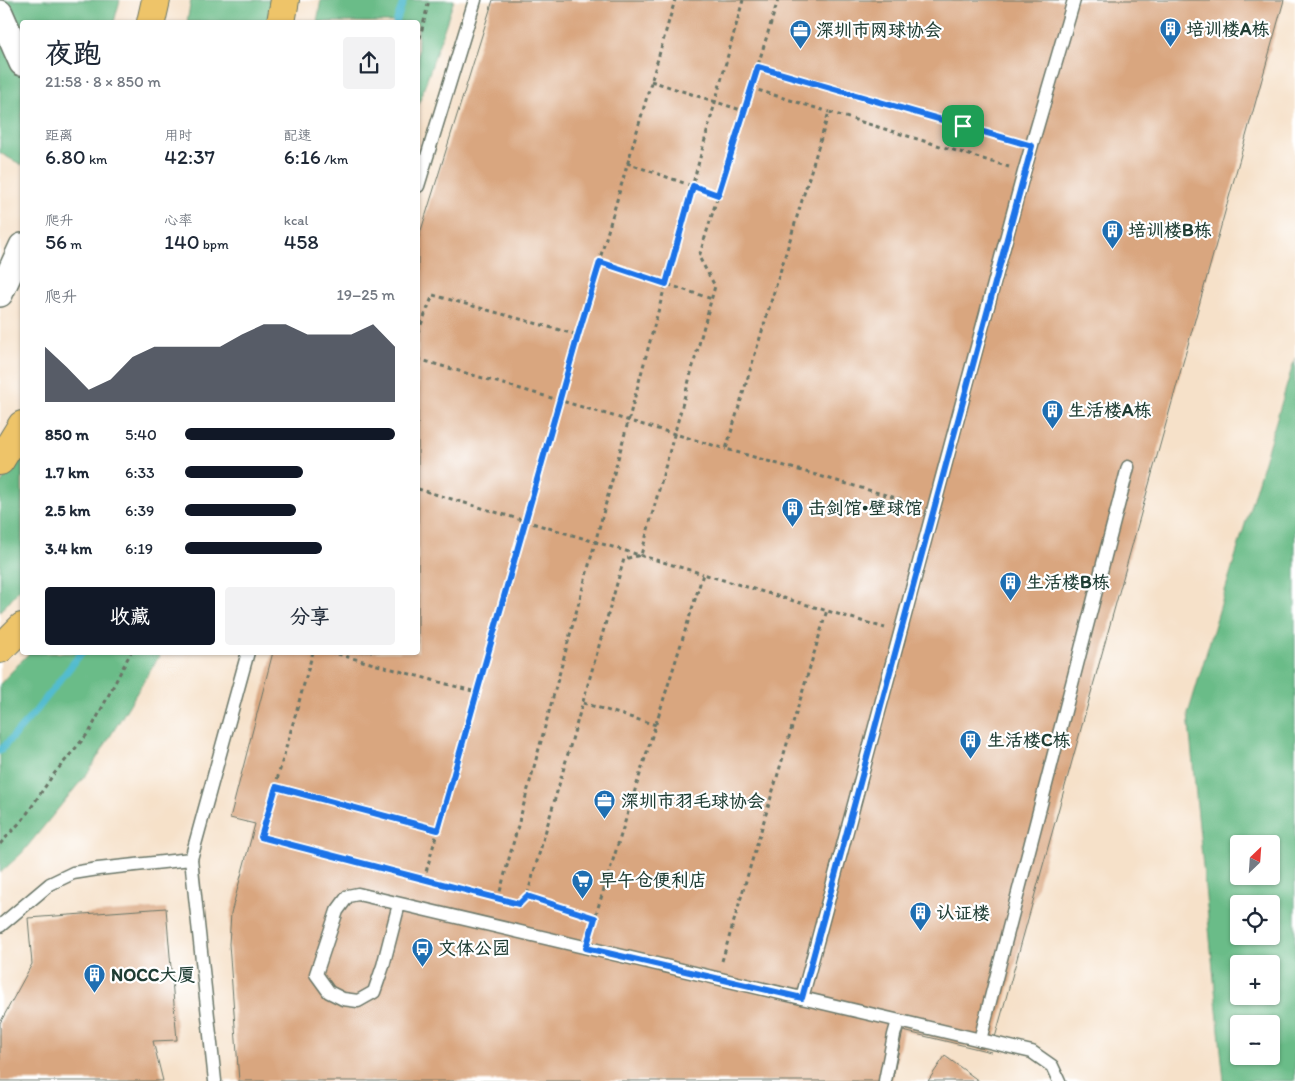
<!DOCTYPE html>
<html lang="zh">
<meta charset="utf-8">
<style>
:root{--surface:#fff;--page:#f2f2f3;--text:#1f2937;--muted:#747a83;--accent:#111827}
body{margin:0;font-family:Itim,"LXGW WenKai TC",sans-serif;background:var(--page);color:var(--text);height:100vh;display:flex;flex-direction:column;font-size:19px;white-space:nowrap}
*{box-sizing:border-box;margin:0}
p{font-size:16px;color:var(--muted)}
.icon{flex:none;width:28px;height:28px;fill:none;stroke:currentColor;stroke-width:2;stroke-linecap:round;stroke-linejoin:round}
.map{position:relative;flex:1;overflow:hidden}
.sheet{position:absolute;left:20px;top:20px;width:400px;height:635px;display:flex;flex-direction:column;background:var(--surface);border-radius:5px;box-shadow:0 1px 4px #0004}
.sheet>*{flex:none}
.needle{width:32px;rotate:25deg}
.tools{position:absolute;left:1230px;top:835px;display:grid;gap:10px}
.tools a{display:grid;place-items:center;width:50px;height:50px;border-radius:5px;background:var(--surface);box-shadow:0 1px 4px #0004;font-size:25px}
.pin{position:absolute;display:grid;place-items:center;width:42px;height:42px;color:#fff;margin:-21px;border-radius:10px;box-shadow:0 2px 8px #0006}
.round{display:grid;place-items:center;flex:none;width:52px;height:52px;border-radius:5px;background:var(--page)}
.summary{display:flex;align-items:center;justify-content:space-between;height:85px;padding:0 25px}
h1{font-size:28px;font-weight:600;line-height:38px}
.stats{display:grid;grid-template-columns:repeat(3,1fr);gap:8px;height:85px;padding:5px 25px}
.stats div{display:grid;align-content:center}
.stats b{font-size:21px;font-weight:600}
.stats small{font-size:14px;font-weight:400}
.stats p{font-size:14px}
.chart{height:140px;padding:10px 25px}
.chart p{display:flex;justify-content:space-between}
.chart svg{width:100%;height:90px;margin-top:5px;fill:var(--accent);opacity:.7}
.button{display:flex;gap:10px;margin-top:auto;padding:10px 25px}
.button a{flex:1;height:58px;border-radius:5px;background:var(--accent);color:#fff;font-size:20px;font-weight:600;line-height:58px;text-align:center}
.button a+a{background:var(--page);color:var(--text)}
ul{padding:0 25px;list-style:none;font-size:16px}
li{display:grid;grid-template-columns:80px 60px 1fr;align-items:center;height:38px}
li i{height:12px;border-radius:6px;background:var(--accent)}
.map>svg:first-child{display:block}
.forest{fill:#6abc88;stroke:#447c5e;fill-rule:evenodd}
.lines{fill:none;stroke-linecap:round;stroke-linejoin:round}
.stream{stroke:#52bccf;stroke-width:7}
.building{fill:#d9a67f}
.service-casing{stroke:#6a7668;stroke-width:15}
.minor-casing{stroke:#6a7668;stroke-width:28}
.trunk-casing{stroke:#6a7668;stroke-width:30}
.path{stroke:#6a7668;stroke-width:3;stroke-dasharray:4 4;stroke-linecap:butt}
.service{stroke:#fff;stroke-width:12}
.minor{stroke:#fff;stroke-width:25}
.trunk{stroke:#eec469;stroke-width:28}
.route-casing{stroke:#fff;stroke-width:10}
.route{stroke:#1a73e8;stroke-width:6}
.labels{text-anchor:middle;stroke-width:4.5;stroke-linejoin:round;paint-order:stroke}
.poi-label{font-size:18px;font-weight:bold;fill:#1f3d34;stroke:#fff;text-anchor:start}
</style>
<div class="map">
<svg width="1295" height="1081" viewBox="0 0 1295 1081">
<rect width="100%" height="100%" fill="#fff"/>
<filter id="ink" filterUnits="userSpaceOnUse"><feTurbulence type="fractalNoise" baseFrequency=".02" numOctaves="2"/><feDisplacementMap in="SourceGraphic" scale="10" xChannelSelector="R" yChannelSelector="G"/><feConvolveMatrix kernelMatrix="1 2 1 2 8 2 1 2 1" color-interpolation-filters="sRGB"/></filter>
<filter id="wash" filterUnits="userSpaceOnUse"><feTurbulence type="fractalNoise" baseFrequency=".0096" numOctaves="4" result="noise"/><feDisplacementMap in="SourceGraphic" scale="20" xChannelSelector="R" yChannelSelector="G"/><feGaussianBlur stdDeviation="1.12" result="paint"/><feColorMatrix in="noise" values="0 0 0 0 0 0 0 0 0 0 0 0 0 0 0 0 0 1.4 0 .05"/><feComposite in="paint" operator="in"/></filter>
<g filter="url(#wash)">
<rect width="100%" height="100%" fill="#f6e1c9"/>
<g class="forest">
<path d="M0,0h120l-6,22h-92v143l-22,-12z"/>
<path d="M191,0h82l-4,22h-82z"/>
<path d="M321,0h133l-36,106v-84h-101z"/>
<path d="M1295,358v723h-71l-36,-367zM1239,844h32v32h-32zM1239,904h32v32h-32zM1239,964h32v32h-32zM1239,1024h32v32h-32z"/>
<path d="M22,452v134l-22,26v-127z"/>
<path d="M29,653h132l-72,118 -67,82 -22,20v-189z"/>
</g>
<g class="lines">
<g class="stream">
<path d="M396,22l8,-22"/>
<path d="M0,751l36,-40 46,-59"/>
</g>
</g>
<g id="blocks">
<g class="building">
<path d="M493,0h791l-293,1052 -88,-21 -11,50h-653l-10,-137 2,-31 24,-89 -25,-6 43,-166h145v-412z"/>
<path d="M166,908l11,132 -24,1 10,40h-163v-58l32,-59 -4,-46z"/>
<path d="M945,1056l34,25h-51z"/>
</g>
</g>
</g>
<g filter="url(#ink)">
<use href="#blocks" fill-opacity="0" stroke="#6a7668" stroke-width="1"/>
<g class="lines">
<defs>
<g id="service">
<path d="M418,186l57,-186"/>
<path d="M191,859l57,-207"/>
<path d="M399,904l-16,62 -9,26 -16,9 -15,-2 -14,-7 -13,-18 21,-63 11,-15 10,-2 674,158 20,14 7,15"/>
<path d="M0,926l50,-42 23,-11 25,-4 93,-10 24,222"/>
<path d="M802,998l222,-826 50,-172"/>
<path d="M980,1040l148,-573"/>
<path d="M885,1081l9,-46 4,-14"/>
</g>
<g id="minor">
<path d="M0,13l22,50"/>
<path d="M0,294l22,-48"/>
</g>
<g id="trunk">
<path d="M151,22l5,-22"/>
<path d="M281,22l4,-22"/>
<path d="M0,461l22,-36"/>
<path d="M0,649l22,-22"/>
</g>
</defs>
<use href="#service" class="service-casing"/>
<use href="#minor" class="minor-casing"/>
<use href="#trunk" class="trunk-casing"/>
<g class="path">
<path d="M418,46l11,-46"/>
<path d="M758,67l256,74"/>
<path d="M651,81l93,30"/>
<path d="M751,88l78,24"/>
<path d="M627,163l91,32"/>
<path d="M600,262l112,37"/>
<path d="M418,332l15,-37 145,40"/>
<path d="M418,359l308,90"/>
<path d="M418,489l285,85"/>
<path d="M917,504l-191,-55 103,-337 180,55"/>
<path d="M313,652l-52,185 258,67 8,-8 97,-337 17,-4 74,-269 -16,-29 79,-257"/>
<path d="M330,652l146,40"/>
<path d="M583,703l73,22"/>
<path d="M276,787l161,43"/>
<path d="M0,844l24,-26 29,-43 37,-44 41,-79"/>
<path d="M424,879l135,-479 116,-400"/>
<path d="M527,896l68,22"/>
<path d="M498,899l245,-899"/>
<path d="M591,930l112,-356 182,54"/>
<path d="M722,961l105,-351"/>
</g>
<use href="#service" class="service"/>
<use href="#minor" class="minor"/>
<use href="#trunk" class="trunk"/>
</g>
</g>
<g class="lines" filter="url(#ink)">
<defs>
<path id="route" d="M758,67l274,79 -230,852 -216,-50 9,-30 -68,-22 -8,8 -258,-67 15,-50 162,43 140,-495 22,-73 66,22 27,-98 25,9z"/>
</defs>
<use href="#route" class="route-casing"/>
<use href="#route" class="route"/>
</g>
<defs>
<symbol id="building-pin" viewBox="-11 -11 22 30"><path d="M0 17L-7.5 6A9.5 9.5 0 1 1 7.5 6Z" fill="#1f6fb2" stroke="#fff"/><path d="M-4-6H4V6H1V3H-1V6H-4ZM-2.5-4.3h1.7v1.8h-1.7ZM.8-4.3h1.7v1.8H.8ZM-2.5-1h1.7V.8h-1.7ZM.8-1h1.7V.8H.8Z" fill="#fff"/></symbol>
<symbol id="office-pin" viewBox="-11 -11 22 30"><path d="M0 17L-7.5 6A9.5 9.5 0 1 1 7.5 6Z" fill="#1f6fb2" stroke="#fff"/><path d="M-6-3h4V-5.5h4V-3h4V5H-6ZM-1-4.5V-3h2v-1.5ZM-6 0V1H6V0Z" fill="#fff"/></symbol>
<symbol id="supermarket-pin" viewBox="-11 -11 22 30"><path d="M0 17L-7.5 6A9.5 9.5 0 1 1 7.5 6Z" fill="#1f6fb2" stroke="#fff"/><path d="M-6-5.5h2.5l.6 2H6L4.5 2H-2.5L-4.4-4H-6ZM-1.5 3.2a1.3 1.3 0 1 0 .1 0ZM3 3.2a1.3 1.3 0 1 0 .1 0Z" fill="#fff"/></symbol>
<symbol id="bus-pin" viewBox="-11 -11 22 30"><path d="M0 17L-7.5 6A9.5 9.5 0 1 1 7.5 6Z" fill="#1f6fb2" stroke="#fff"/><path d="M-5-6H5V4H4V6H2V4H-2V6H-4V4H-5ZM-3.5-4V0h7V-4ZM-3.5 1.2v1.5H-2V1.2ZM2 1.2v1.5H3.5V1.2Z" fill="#fff"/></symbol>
</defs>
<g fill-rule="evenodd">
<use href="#building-pin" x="1158" y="16" width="25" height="34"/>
<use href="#office-pin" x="788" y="18" width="25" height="34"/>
<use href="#building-pin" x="1100" y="218" width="25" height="34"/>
<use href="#building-pin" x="1040" y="398" width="25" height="34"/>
<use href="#building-pin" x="780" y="496" width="25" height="34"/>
<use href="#building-pin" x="998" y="570" width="25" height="34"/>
<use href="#building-pin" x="958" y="728" width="25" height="34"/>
<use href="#office-pin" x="592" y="788" width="25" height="34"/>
<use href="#supermarket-pin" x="570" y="868" width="25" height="34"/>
<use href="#building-pin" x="908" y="900" width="25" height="34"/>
<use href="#bus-pin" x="410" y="936" width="25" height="34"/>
<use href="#building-pin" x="82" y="962" width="25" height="34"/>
</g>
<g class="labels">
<g class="poi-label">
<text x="1186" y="35">培训楼A栋</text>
<text x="816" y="36">深圳市网球协会</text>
<text x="1128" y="236">培训楼B栋</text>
<text x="1068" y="416">生活楼A栋</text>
<text x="808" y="514">击剑馆•壁球馆</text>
<text x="1026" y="588">生活楼B栋</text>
<text x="987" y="746">生活楼C栋</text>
<text x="621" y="807">深圳市羽毛球协会</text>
<text x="599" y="886">早午仓便利店</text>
<text x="936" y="919">认证楼</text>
<text x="438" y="954">文体公园</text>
<text x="111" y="981">NOCC大厦</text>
</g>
</g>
</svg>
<div class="tools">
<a><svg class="needle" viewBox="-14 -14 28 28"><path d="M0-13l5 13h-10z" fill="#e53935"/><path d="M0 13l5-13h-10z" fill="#747a83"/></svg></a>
<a><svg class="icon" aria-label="locate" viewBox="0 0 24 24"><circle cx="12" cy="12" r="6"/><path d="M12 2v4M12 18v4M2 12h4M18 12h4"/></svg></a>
<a>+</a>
<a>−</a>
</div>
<div class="pin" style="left:963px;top:126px;background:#1e9e55"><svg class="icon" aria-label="arrive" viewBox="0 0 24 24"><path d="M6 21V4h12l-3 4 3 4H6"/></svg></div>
<section class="sheet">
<div class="summary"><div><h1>夜跑</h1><p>21:58 · 8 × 850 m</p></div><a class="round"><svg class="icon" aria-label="share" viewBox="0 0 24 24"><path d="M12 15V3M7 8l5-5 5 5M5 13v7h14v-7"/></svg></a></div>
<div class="stats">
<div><p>距离</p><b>6.80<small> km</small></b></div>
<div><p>用时</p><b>42:37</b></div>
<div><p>配速</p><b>6:16<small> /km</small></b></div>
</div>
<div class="stats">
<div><p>爬升</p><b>56<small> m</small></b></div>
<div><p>心率</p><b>140<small> bpm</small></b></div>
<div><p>kcal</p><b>458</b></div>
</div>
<div class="chart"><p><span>爬升</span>19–25 m</p>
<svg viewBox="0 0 160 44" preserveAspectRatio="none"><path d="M0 44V17L10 27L20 38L30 33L40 22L50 17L60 17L70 17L80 17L90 11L100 6L110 6L120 11L130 11L140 11L150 6L160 17V44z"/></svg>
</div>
<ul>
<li><b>850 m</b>5:40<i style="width:100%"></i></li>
<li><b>1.7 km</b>6:33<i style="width:56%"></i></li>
<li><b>2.5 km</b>6:39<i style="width:53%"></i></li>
<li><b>3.4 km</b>6:19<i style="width:65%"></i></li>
</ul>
<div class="button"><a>收藏</a><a>分享</a></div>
</section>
</div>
